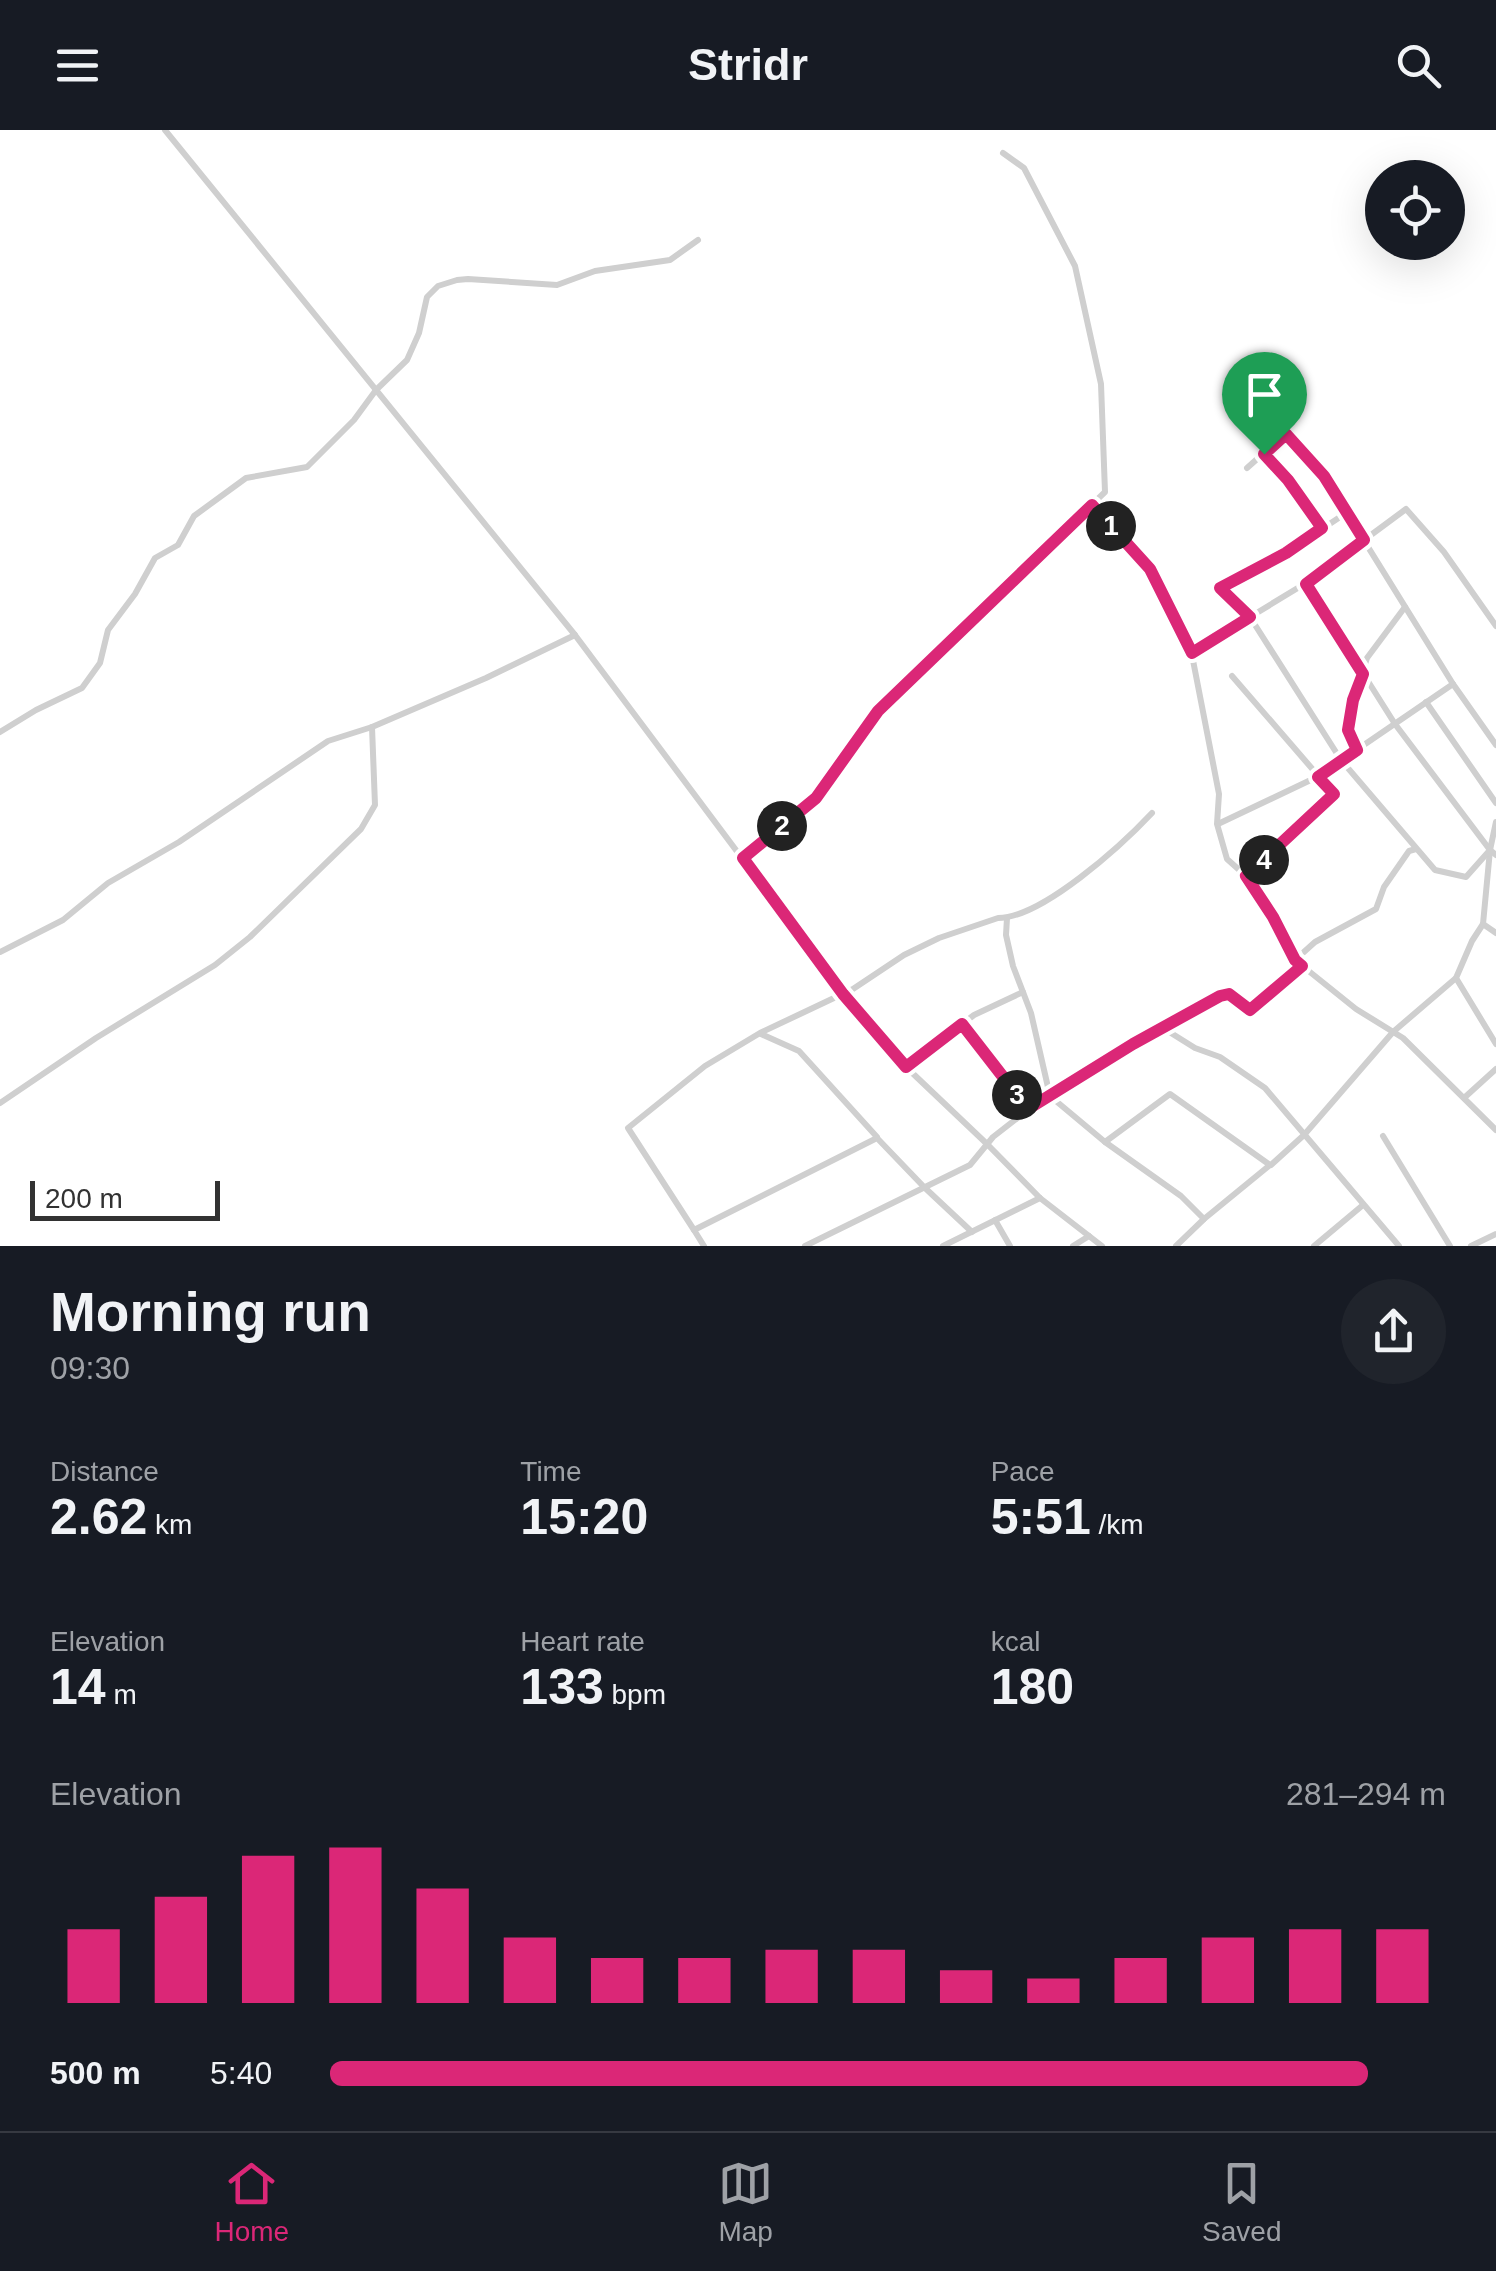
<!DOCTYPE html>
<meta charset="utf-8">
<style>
:root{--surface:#171b24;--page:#20242c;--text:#f1f3f6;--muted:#9ea1a6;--line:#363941;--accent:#db2777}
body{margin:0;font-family:Arial,sans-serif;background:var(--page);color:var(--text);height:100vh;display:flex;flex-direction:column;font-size:38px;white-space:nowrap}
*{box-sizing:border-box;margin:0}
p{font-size:32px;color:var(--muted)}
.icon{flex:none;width:55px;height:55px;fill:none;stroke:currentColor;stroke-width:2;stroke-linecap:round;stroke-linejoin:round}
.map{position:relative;height:1116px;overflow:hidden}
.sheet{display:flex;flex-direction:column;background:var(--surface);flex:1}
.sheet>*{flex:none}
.tools{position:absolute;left:1365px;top:30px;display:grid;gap:20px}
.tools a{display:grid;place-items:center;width:100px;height:100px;border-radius:50%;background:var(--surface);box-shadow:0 10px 40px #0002;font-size:50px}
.scale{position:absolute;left:30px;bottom:25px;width:190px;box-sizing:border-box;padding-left:10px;border:5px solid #323232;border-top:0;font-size:28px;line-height:35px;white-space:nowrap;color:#323232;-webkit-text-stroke:8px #fff;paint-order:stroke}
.pin{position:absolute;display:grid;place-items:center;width:85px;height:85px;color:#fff;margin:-102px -42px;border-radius:50% 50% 50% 0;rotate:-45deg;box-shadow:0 0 10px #0007}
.pin .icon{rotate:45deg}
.km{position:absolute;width:50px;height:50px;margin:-25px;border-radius:50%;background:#222;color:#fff;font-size:28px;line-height:50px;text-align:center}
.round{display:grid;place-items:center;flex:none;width:105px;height:105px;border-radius:52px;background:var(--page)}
.headline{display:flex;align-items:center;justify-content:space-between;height:170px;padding:0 50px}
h1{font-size:55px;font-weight:700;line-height:75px}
.stats{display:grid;grid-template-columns:repeat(3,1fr);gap:15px;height:170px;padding:10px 50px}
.stats div{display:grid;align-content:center}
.stats b{font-size:50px;font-weight:700}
.stats small{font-size:28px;font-weight:400}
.stats p{font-size:28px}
.chart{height:280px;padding:20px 50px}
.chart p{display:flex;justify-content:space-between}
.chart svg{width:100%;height:180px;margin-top:10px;stroke:var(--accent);stroke-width:6}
ul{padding:0 50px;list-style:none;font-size:32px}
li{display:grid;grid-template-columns:160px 120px 1fr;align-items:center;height:75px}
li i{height:25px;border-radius:12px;background:var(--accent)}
header{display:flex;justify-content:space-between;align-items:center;height:130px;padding:0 50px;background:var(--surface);font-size:45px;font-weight:700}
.dock{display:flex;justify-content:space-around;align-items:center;height:140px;border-top:2px solid var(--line);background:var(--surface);font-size:28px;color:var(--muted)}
.dock a{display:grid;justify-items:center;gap:5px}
.dock .current{color:var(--accent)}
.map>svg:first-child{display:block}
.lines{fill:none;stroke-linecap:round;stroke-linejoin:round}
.street{stroke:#cfcfcf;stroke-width:6}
.route-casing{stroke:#fff;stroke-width:20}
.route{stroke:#db2777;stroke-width:12}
</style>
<header><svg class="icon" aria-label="menu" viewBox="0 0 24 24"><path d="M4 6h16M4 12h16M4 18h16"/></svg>Stridr<svg class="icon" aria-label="search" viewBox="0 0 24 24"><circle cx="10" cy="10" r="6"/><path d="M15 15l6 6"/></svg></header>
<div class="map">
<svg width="1496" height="1116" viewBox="0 0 1496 1116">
<rect width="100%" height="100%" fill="#fff"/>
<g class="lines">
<g class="street">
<path d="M165,0l410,505 268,358 63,74 81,77 53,54 62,48"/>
<path d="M1264,324l24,26 34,48"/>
<path d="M1247,338l38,-34 39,42 129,208"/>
<path d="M1092,375l58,64 26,55 15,26 28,144 -2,30 10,35 19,17 27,41 22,43 61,49 47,29 93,92"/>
<path d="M1306,453l89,141 95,126 6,5"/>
<path d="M1192,523l58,-36 -30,-28 66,-36 60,-40"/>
<path d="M1232,546l102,118 -88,82"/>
<path d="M1426,572l70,101"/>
<path d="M0,602l36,-22 46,-22 18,-25 8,-33 27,-36 20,-36 23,-13 16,-29 52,-38 61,-11 47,-47 22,-30 31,-30 12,-27 8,-36 11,-11 19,-6 11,-1 89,6 38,-14 75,-11 28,-20"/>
<path d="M1357,620l-9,-19 5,-31 14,-42 38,-51"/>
<path d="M1496,692l-6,28 -7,74 13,9"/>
<path d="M1218,694l99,-47 136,-93 43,61"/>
<path d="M1490,720l-24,27 -31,-7 -94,-110 -91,-143 56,-34 100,-74 38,43 52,74"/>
<path d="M743,728l73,-60 62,-87 227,-219 -4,-108 -26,-118 -51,-98 -21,-15"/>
<path d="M1007,788l-1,17 7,31 18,47 19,83 55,46 76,54 23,23 -28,27"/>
<path d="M1483,794l-11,17 -16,37 40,66"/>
<path d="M0,822l63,-32 45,-37 71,-41 149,-101 44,-14 114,-49 89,-43"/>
<path d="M1295,830l20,-18 61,-33 8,-22 25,-36 7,-2"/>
<path d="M962,894l67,85"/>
<path d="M1163,898l32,20 25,9 45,31 134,158"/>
<path d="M761,904l38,17 78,86"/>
<path d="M906,937l68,-52 49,-23"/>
<path d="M1464,968l32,-29"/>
<path d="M0,973l96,-65 119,-73 35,-28 111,-108 14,-24 -3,-78"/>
<path d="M1383,1006l67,110"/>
<path d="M1105,1012l65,-48 100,71 -66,54"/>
<path d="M1271,1035l33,-30 89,-103 63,-54"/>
<path d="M995,1090l15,26"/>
<path d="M694,1100l-66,-102 77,-62 55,-33 93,-44 51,-34 35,-17 59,-20c44,0 124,-73 154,-105"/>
<path d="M704,1116l-10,-16 183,-92 47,49 48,45"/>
<path d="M805,1116l165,-81 23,-28 36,-28 104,-65 95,-50 22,15 52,-43"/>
<path d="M943,1116l97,-48"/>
<path d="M1073,1116l16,-10"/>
<path d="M1314,1116l49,-41"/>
<path d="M1471,1116l25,-12"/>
</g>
</g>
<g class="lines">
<defs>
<path id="route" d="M1286,304l38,42 40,64 -58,44 57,90 -10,26 -5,30 9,20 -39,27 16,17 -88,82 27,41 22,43 7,6 -52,44 -21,-16 -9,2 -87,48 -105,65 -66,-85 -56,43 -63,-73 -100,-136 73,-60 62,-87 214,-206 58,64 42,84 58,-36 -30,-29 66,-35 36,-25 -34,-48 -24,-26z"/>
</defs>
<use href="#route" class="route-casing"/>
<use href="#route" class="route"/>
</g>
</svg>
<div class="tools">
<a><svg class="icon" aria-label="locate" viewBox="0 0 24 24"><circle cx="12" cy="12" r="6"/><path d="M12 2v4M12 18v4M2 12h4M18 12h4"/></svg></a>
</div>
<div class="scale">200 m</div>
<div class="pin" style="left:1264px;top:324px;background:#1e9e55"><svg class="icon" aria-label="arrive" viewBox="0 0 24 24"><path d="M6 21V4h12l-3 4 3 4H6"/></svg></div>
<b class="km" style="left:1111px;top:396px">1</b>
<b class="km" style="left:782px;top:696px">2</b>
<b class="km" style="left:1017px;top:965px">3</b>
<b class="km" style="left:1264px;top:730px">4</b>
</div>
<section class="sheet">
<div class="headline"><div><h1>Morning run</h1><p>09:30</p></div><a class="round"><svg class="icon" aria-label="share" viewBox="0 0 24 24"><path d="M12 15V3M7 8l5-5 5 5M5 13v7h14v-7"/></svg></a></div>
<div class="stats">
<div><p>Distance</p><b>2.62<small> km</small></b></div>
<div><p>Time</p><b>15:20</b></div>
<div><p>Pace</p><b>5:51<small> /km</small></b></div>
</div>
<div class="stats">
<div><p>Elevation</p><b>14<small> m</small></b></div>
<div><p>Heart rate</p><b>133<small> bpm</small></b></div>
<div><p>kcal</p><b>180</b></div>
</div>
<div class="chart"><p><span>Elevation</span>281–294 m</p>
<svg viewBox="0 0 160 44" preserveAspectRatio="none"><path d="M5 44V26M15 44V18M25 44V8M35 44V6M45 44V16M55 44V28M65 44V33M75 44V33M85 44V31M95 44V31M105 44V36M115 44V38M125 44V33M135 44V28M145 44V26M155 44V26"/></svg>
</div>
<ul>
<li><b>500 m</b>5:40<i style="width:93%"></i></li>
</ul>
</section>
<nav class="dock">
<a class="current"><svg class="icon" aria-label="home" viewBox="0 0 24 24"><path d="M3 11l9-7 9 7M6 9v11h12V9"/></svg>Home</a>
<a><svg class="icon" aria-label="map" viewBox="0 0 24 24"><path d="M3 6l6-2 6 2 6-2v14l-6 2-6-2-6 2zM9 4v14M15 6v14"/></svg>Map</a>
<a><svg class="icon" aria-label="saved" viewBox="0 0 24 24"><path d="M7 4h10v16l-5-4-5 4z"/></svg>Saved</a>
</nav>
